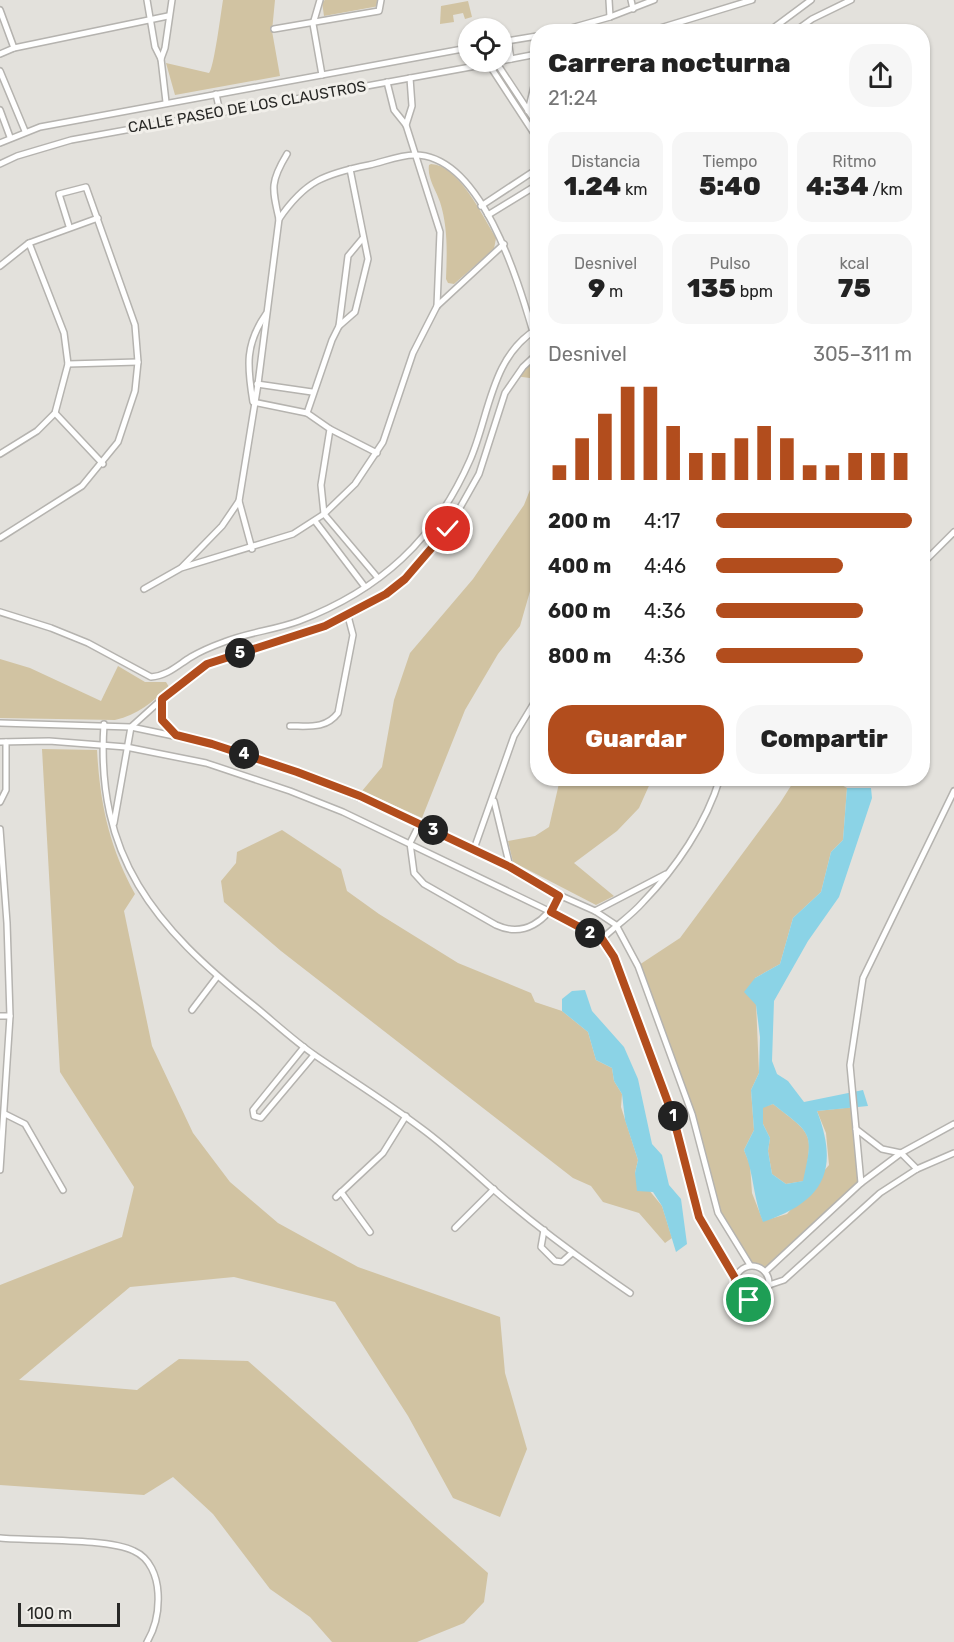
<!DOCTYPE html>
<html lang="es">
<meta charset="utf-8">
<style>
:root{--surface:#fff;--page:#f6f6f6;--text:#222;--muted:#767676;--accent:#b24d1d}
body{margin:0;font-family:Rubik,sans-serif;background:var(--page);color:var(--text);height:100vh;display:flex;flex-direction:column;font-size:22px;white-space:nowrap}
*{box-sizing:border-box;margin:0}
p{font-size:20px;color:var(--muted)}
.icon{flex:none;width:33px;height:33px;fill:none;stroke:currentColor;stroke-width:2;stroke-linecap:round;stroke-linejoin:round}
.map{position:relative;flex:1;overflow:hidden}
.details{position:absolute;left:530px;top:24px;width:400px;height:762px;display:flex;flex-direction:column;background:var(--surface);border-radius:24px;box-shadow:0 2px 4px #0004}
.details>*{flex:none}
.tools{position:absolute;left:458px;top:18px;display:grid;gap:12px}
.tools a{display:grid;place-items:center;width:54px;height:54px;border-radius:50%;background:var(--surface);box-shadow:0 2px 4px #0004;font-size:30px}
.scale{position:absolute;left:18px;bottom:15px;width:102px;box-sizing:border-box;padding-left:6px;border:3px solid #282826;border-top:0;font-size:16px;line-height:21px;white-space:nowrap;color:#282826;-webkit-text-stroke:4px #f1efea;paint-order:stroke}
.pin{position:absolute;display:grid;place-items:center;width:51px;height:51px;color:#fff;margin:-26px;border:3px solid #fff;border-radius:50%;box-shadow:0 2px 6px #0007}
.km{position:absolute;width:30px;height:30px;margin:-15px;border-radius:50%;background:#222;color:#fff;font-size:16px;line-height:30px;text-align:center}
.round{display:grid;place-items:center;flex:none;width:63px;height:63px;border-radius:24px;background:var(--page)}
.headline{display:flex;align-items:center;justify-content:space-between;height:102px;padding:0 18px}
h1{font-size:27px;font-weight:800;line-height:45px}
.stats{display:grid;grid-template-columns:repeat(3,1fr);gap:9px;height:102px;padding:6px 18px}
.stats div{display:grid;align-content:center;border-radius:15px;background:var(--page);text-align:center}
.stats b{font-size:26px;font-weight:800}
.stats small{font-size:16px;font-weight:400}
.stats p{font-size:16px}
.chart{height:168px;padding:12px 18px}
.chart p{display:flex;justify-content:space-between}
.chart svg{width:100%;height:108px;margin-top:6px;stroke:var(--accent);stroke-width:6}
.primary-button{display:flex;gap:12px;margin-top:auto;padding:12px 18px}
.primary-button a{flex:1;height:69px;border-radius:24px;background:var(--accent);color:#fff;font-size:24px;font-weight:800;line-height:69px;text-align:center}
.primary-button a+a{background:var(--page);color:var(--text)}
ul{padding:0 18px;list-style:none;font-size:20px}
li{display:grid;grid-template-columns:96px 72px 1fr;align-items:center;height:45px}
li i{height:15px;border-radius:8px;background:var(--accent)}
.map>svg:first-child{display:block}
.green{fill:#d1c3a2}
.water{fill:#8bd3e6;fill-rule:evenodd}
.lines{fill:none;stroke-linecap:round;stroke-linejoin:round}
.street-casing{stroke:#b5b3af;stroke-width:8}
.street{stroke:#fff;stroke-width:5}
.route-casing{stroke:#fff;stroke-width:12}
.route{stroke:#b24d1d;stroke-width:8}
.labels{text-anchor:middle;stroke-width:6;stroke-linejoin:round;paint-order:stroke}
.street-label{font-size:15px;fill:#282826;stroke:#f1efea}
</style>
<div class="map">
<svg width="954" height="1642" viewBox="0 0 954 1642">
<rect width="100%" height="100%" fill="#e3e1dc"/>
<g class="green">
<path d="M223,0h52l-3,31 8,45 -105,19 -9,-32 43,10c5,-5 12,-61 14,-73z"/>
<path d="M325,0h53l1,6 -55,10 -2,-14z"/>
<path d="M468,1l4,16 -7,2 -2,-6 -10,2 1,7 -14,2 1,-18z"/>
<path d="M431,164c28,1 52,53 65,74l-2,11 -40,35 -6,-1 -2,-4c1,-26 2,-52 -6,-77 -4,-12 -13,-24 -11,-37z"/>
<path d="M537,354v25l-22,-3z"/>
<path d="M537,472v95l-17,59 -22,28 -33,56 -43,108 -60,-27 20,-24 12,-67 16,-47 63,-74 51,-74z"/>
<path d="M0,659l30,9 71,33 17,-35 27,16h21l3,5c-17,15 -31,28 -54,33l-115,-2z"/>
<path d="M42,749l55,1c3,54 12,96 38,144l-11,17 28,135 41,87 37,49 48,41 80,44 142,50 5,56 22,76 -27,68 -47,-19 -45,-82 -73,-114 -101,-25 -104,10 -111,93 118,10 42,-31 69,2 240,212 -4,29 -20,21 -47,19h-85l-22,-25 -40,-28 -57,-75 -40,-37 -29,18 -144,-10v-200l122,-48 12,-50 -74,-115z"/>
<path d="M560,779h92l-13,29 -22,23 -43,32 40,33 -18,9 -83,-43 -5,-21 27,-5 14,-9z"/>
<path d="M799,779h32l16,9 -4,52 -12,12 -10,40 -28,26 -13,46 -25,14 4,95 -8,17 3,40 -10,20 6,15 2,28 11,28 24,-7 42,-49 -3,-32 -9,-22 37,-4 7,75 -97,88 -14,-5 -31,-55 -25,-98 -55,-147 41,-27 100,-135 14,-22z"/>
<path d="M282,830l59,39 6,22 32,23 79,49 73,30 4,9 27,9 26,21 8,28 16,8 2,13 8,13 -1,13 17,53 -3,13 27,33 10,32 -7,5 -26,-30 -36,-11 -12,-16 -18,-8 -292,-227 -57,-49 -3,-21 15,-18 1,-11z"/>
<path d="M773,1104c39,31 41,27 31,77l-18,3 -14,-10 -4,-23 2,-13 -7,-14v-17z"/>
</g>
<g class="water">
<path d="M847,788h24l1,10 -33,99 -31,44 -34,60 -2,60 5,13 11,7 16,21 59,-12 5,16 -51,5c23,60 6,91 -54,111 -10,-24 -9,-49 -19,-72l10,-20 -3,-40 8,-17 1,-36 -4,-32 -12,-13 11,-14 25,-14 13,-46 28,-26 10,-40 12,-12zM773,1104c39,31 41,27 30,77l-17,3 -14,-10 -4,-23 2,-13 -7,-14v-16z"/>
<path d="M585,990l7,21 32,36 14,32 14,65 10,11 7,30 12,14 6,45 -11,8 -14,-46 -9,-14 -16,-1 -2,-18 3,-13 -13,-40 -3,-26 -8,-13 -2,-13 -16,-8 -8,-28 -26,-21v-12l10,-8z"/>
</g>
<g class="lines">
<defs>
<g id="street">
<path d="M147,0l8,47 6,12 5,43"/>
<path d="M320,0l-7,24 9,51"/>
<path d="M609,0l1,17"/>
<path d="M631,0l2,9"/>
<path d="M0,10l14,38"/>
<path d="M669,27l9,5"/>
<path d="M274,29l105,-18 2,-11"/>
<path d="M557,32l53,-15 44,-17"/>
<path d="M647,32l105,-32"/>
<path d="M768,32l43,-32"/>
<path d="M794,32l18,-13 39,-19"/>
<path d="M508,41l3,18"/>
<path d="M501,42l36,-6"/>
<path d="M0,54l14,-6 154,-32"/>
<path d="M161,59l4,-11 7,-48"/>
<path d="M501,61l36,-7"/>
<path d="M496,62l41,62"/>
<path d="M488,63l49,75"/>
<path d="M0,71l25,60"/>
<path d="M387,82l7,28 12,15 34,107 -3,74"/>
<path d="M216,94l4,18"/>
<path d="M0,110l10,27"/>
<path d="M528,111l9,-37"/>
<path d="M406,125l6,-19 -2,-28"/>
<path d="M0,143l40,-16 428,-79"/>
<path d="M0,164l17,-8 54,-16 427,-78"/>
<path d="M350,169l18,90 -13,53 -16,14 -7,14 -25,73 23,16 -9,56 3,29 54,64"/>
<path d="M481,206l56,-37"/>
<path d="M488,215l49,-30"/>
<path d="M279,219c26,-38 45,-45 90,-54 14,-3 31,-10 45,-10 67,-1 104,126 119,177"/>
<path d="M0,266l29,-23 69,-25"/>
<path d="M266,314c-21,30 -19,52 -13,88l54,11"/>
<path d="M339,326l9,-70 15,-18"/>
<path d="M68,364l70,-2"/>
<path d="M257,384l55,8"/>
<path d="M55,413l48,51"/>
<path d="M330,429l47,24"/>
<path d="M0,454l37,-23 18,-18 13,-49 -4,-31 -35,-90"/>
<path d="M239,501l13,48"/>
<path d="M315,521l50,66"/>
<path d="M0,538l82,-52 36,-44 17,-51 3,-29 -3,-37 -49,-138 -27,7 10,32"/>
<path d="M922,564l32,-32"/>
<path d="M182,567l40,-41 17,-25 19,-117 21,-165c-7,-31 -9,-37 8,-65"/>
<path d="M144,589l37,-21 112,-34 31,-20 31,-30 28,-42 30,-89 24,-47 67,-62"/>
<path d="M0,612l51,16 37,15 63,34c16,-1 27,-12 40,-20 10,-6 22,-11 33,-15 25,-10 51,-12 75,-21 81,-31 136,-81 171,-161 19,-43 21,-104 67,-131"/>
<path d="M162,699v21l13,14"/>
<path d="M0,723l131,4 81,17 85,28 123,51 90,44 49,28 36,16 21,14 22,41 54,148 26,99 32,52"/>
<path d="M104,724c-9,133 51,203 149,281 21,17 41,36 63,51 35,24 71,46 105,72 26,19 48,40 72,61 44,38 90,72 137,104"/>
<path d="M290,726c19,0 36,3 48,-13l15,-78 -5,-19"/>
<path d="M0,742l49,-1 77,6 80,16 84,28 53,21 208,100 51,27 12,18 59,159 26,101 36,61"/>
<path d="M494,801l16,66"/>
<path d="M0,802l6,-12v-48"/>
<path d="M114,823l17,-96 51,-46 25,-17 92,-28 49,-20 38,-22 19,-15 43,-50 31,-55 26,-81 18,-26 14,-13"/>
<path d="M420,823l-10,20 4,30 10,11 72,41c28,13 51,-4 63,-30"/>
<path d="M0,829l7,94 3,93 -10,154"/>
<path d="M474,849l40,-113 23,-38"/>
<path d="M595,911l71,-37"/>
<path d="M602,939c13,-13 29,-23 41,-37 33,-34 63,-78 77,-124"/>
<path d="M192,1010l25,-33"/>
<path d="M0,1016h10"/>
<path d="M304,1047l-51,63 1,6 7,2 53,-63"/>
<path d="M5,1114l20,10 38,66"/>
<path d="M856,1129l26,20 19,4 16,16"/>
<path d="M861,1183l-11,-118 13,-87 91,-187"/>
<path d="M341,1192l29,40"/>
<path d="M336,1197l47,-44 23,-37"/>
<path d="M455,1228l39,-39"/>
<path d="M544,1230l-3,17 14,14 7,1 10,-9"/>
<circle cx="752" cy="1283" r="17"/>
<path d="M765,1272l96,-89 40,-30 53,-29"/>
<path d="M769,1285l15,-5 96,-87 37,-24 37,-16"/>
<path d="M0,1538c32,3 109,0 134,13 16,7 23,25 24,42 1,17 -2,34 -11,49"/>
</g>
</defs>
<use href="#street" class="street-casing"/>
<use href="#street" class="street"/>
</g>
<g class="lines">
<defs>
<path id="route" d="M448,529l-43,50 -19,15 -61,32 -118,38 -45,35v21l14,15 36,9 85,28 63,24 150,71 49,29 -8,16 51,27 12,18 59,159 26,101 36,61 1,13 13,9"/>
</defs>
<use href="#route" class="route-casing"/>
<use href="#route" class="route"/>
</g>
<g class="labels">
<g class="street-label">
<text transform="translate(247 107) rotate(-10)" y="5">CALLE PASEO DE LOS CLAUSTROS</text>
</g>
</g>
</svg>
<div class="tools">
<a><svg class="icon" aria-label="locate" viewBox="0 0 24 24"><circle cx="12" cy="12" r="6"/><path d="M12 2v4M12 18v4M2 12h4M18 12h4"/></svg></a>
</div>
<div class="scale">100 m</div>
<div class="pin" style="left:749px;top:1300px;background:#1e9e55"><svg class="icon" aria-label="arrive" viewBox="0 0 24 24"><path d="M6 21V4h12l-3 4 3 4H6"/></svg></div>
<div class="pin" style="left:448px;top:529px;background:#d93025"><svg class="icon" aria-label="check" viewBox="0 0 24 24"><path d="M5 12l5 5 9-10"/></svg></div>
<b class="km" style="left:673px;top:1116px">1</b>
<b class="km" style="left:590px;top:933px">2</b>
<b class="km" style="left:433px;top:830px">3</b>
<b class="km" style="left:244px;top:754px">4</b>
<b class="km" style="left:240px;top:653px">5</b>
<section class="details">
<div class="headline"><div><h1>Carrera nocturna</h1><p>21:24</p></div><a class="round"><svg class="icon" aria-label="share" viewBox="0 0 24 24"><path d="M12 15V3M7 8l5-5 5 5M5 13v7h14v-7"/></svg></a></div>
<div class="stats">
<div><p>Distancia</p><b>1.24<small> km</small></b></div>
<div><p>Tiempo</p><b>5:40</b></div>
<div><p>Ritmo</p><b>4:34<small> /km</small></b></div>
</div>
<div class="stats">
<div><p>Desnivel</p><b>9<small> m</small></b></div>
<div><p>Pulso</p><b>135<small> bpm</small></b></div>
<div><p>kcal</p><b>75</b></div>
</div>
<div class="chart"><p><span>Desnivel</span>305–311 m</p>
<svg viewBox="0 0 160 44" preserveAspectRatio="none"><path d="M5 44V38M15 44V27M25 44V17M35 44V6M45 44V6M55 44V22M65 44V33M75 44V33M85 44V27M95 44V22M105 44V27M115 44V38M125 44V38M135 44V33M145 44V33M155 44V33"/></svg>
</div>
<ul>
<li><b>200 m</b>4:17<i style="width:100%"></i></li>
<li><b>400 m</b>4:46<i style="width:65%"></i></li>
<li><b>600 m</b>4:36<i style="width:75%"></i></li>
<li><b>800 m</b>4:36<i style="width:75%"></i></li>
</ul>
<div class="primary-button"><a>Guardar</a><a>Compartir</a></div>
</section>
</div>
